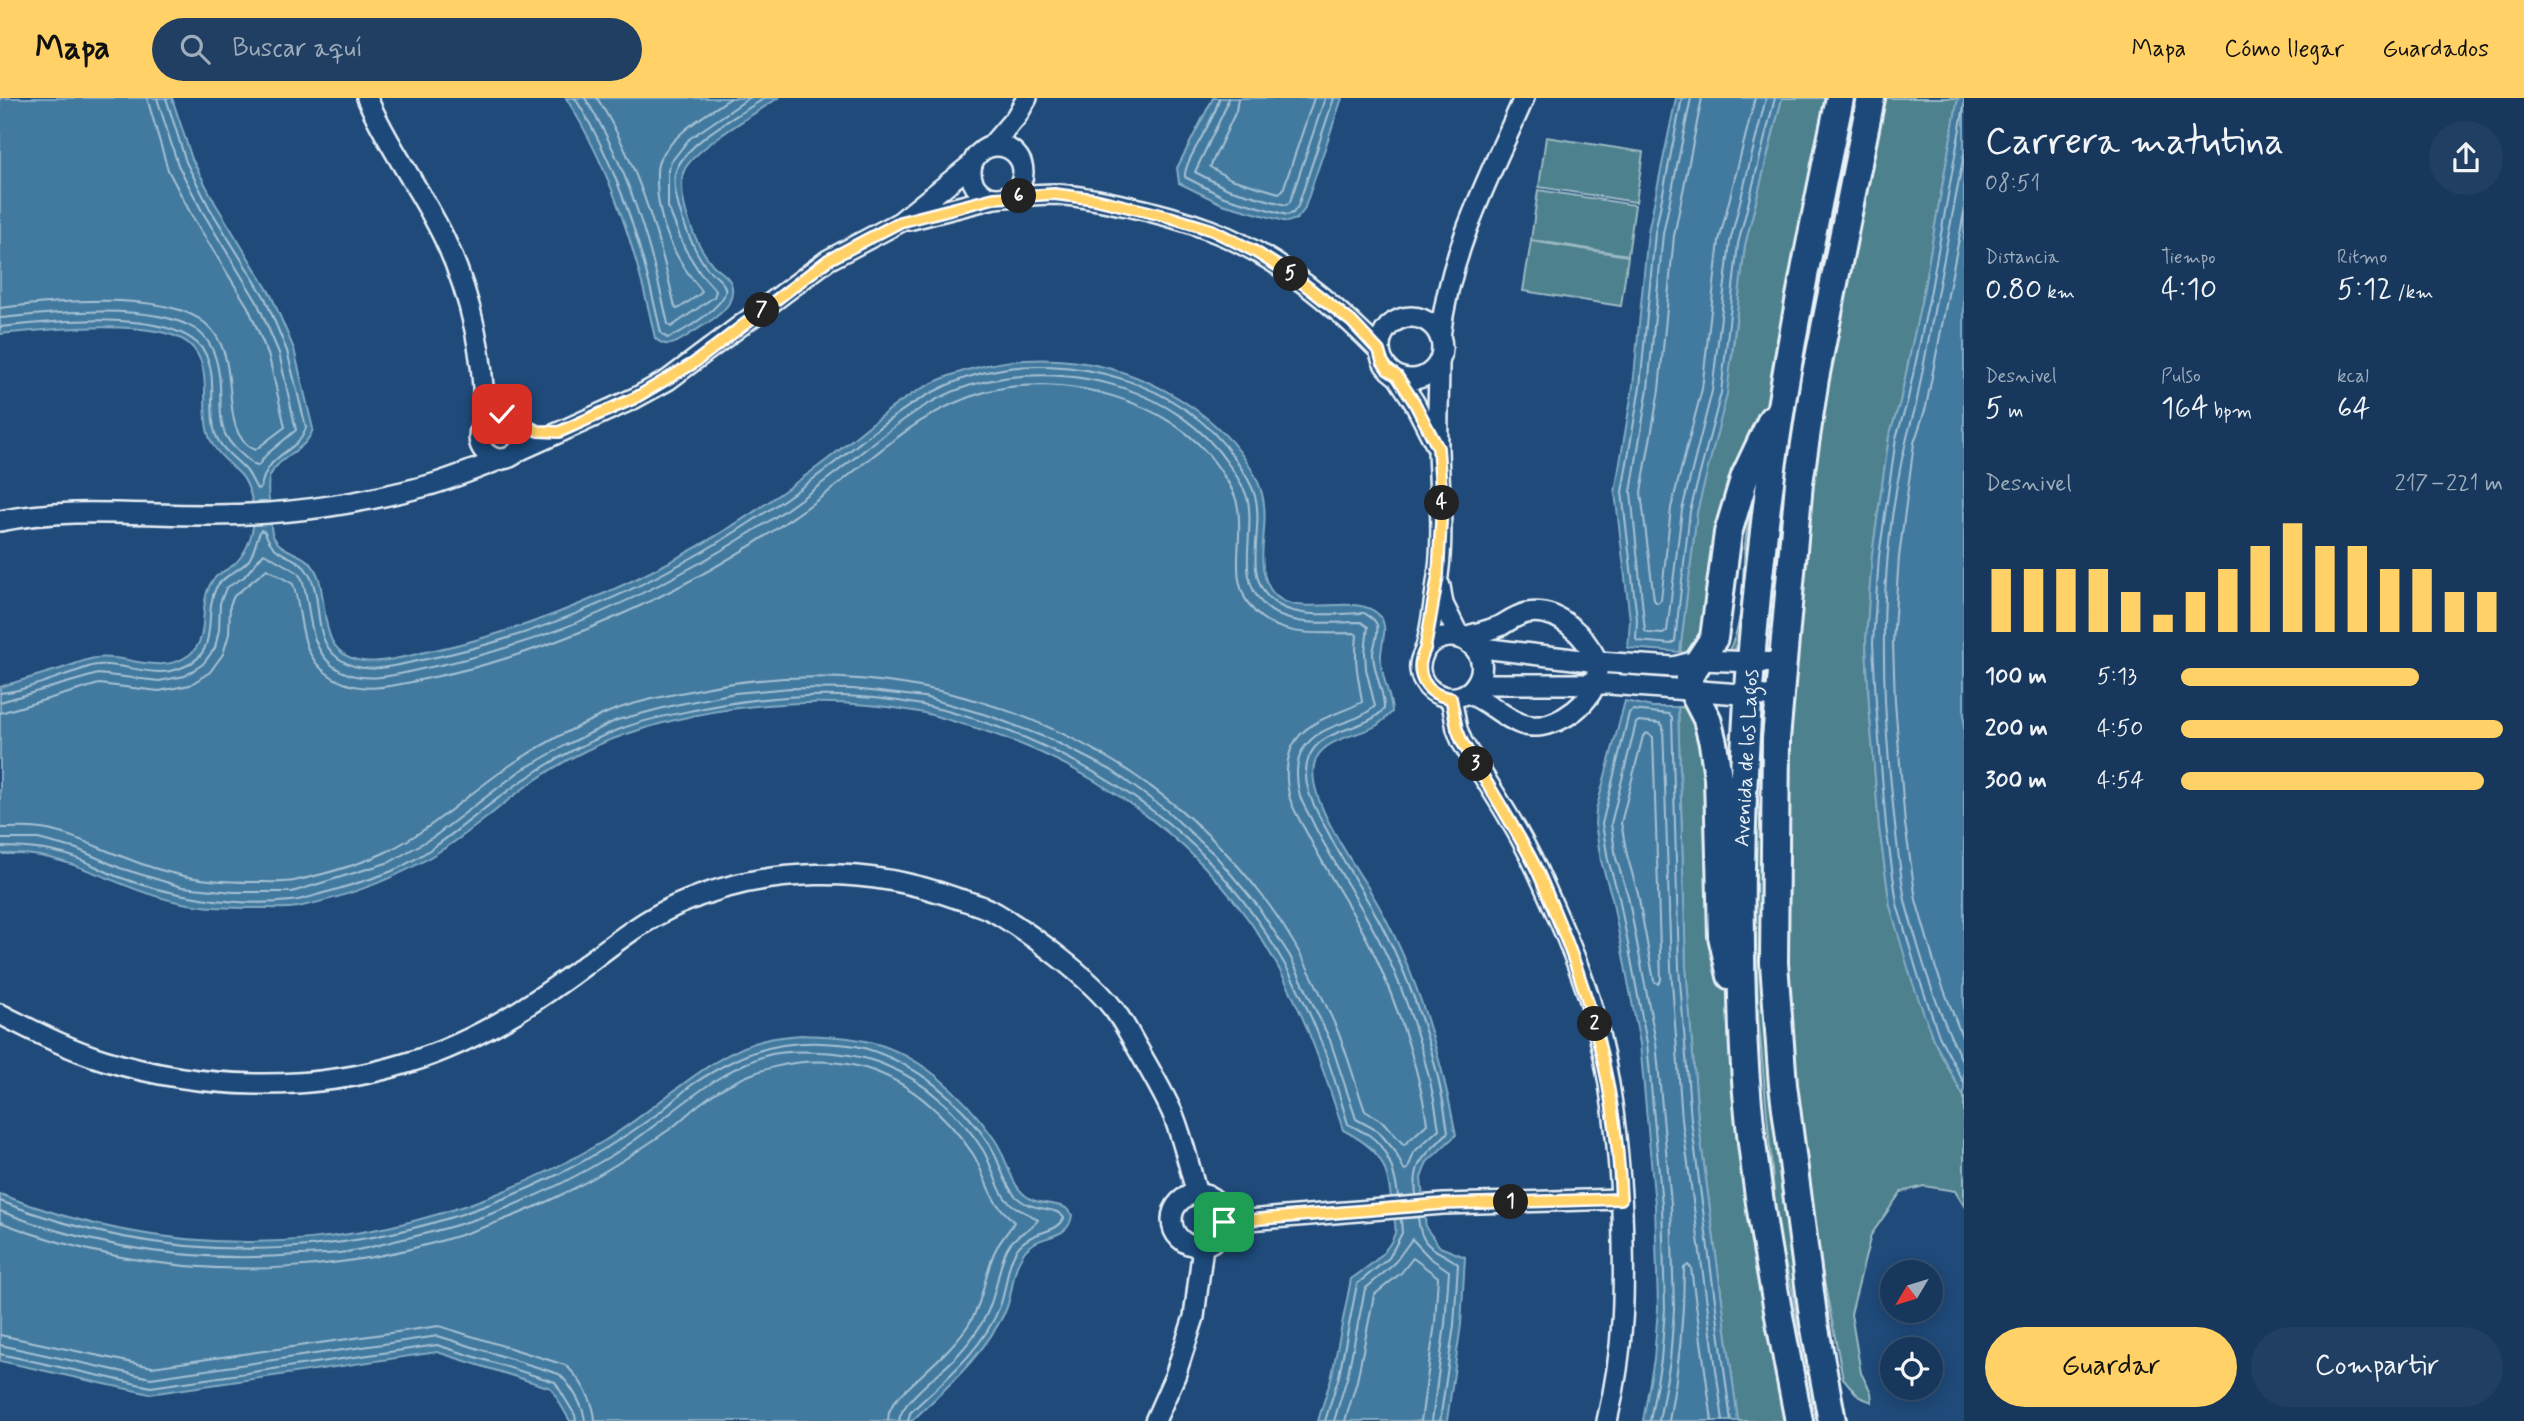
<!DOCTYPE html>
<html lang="es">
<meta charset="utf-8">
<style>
:root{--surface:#17385c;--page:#203f62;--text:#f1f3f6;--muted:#9eacbb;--line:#365272;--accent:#ffd166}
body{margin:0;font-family:Mynerve,sans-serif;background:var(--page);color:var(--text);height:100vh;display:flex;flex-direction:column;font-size:26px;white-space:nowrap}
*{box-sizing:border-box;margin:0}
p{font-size:23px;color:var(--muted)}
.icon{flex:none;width:38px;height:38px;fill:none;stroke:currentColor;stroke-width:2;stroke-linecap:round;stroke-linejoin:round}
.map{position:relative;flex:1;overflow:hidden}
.panel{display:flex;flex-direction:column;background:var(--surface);width:560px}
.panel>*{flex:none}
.needle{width:46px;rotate:232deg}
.controls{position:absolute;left:1880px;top:1162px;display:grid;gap:14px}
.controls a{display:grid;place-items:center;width:63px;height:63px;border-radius:50%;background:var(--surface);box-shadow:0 4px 18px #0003,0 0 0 2px var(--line);font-size:35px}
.pin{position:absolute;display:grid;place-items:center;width:60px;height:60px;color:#fff;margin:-30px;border-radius:14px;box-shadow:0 4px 10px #0006}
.km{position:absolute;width:35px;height:35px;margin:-18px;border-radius:50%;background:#222;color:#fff;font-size:19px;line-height:35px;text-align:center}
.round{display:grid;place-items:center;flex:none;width:74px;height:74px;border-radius:37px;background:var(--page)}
.summary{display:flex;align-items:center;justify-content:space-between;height:119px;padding:0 21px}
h1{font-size:38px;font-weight:600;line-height:52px}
.stats{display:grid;grid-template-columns:repeat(3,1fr);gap:10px;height:119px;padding:7px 21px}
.stats div{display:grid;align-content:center}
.stats b{font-size:30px;font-weight:600}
.stats small{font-size:19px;font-weight:400}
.stats p{font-size:19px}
.chart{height:196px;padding:14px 21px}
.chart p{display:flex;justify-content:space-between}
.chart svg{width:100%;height:126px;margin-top:7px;stroke:var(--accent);stroke-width:6}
.primary-button{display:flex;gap:14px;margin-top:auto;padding:14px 21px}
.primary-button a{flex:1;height:80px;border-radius:42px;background:var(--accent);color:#111;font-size:28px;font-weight:600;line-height:80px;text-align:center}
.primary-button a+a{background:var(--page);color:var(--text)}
ul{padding:0 21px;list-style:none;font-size:23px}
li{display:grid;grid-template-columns:112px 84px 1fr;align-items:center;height:52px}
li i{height:18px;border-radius:9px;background:var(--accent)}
header{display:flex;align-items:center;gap:42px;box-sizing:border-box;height:98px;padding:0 35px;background:var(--accent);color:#111}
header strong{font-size:33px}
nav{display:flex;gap:38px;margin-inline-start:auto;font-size:24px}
.search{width:490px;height:63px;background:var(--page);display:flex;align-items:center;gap:18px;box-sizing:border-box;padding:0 24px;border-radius:38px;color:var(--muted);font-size:26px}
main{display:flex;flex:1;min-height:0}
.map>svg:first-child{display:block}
.green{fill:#4e818d;stroke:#9bb9c2;stroke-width:2}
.water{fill:#427a9f;stroke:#84aac3;stroke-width:2}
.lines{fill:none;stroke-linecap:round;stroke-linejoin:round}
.shore{stroke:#a6c1d4;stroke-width:2}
.street-casing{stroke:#e8f1f8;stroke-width:24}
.secondary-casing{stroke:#e8f1f8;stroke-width:32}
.street{stroke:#1f4a7a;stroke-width:19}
.secondary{stroke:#1f4a7a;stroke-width:26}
.route-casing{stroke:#fff;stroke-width:14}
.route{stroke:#ffd166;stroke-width:9}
.labels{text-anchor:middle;stroke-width:5;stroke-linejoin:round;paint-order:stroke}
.street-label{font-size:21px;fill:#e8f1f8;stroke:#1f4a7a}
</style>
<header>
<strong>Mapa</strong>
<div class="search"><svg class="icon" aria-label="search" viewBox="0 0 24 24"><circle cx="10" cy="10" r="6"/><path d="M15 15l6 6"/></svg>Buscar aquí</div>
<nav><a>Mapa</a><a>Cómo llegar</a><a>Guardados</a></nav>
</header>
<main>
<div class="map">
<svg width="1964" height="1323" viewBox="0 0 1964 1323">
<rect width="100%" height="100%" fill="#1f4a7a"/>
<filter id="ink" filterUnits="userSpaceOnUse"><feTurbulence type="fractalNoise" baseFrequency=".0143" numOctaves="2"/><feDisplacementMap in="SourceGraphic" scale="14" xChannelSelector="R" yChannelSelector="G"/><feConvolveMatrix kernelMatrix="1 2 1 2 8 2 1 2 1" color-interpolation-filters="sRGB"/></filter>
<g filter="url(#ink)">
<g class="green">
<path d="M1782,0h45l-62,314 -53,212 -20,29 -12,-1 17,-140 35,-156 13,-111z"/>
<path d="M1850,0h11l-74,369 -12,75 5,-75z"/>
<path d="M1881,0h77l-35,195 -23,109 -11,35 -17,118 -6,88 3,61 10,123 11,79 43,133 31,58v109l-9,-15 -31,-5 -23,6 -30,43 -20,79 10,59 10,19 1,10 -13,-5 -16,-19 -38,-194 -17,-207v-256l27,-280z"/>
<path d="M1546,39l97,15 -7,50 -97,-15z"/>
<path d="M1538,92l97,15 -7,50 -97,-15z"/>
<path d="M1531,143l97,15 -7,50 -98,-15z"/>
<path d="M1760,384l-18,150 -10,21h-5c21,-32 13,-86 20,-123 3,-16 9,-32 13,-48z"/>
<path d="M1678,609l18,1 93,713h-51l-40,-302 -12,-152z"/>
<path d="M1756,621h5l-3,79 6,61 3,154 21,219 28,169 -6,1 -18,-113 -14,-53 -20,-221 -5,-187z"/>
</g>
<g class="water">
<path d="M0,0h172l20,61 23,44 56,92 23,54 19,80c-7,23 -34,26 -43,47 -4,10 -1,23 0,33 1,7 0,17 2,24 6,19 27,18 38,30 10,10 11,25 13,38 2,13 3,28 9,40 20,35 68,16 98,10 117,-24 248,-85 344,-153 18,-13 36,-25 54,-39 39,-30 74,-66 121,-83 83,-30 171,-19 243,31 27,19 51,43 65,73 17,35 -1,67 8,97 15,55 90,9 115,39 9,12 1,27 1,40 -1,20 10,37 11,56 -5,5 -10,10 -16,14 -18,10 -50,12 -60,33 -15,31 36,103 53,130 46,75 71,161 87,246l-29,27 -6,16 5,50 14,19 25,10 -4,68 -14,96h-129l14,-46 19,-96c17,-12 37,-25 44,-46 2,-7 -2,-19 -3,-27 -5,-42 -10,-56 -49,-76 -18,-56 -37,-112 -66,-165 -65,-119 -183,-202 -311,-240 -16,-4 -31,-10 -47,-13 -96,-18 -203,-9 -295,23 -34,11 -71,32 -100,53 -28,21 -54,45 -84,63 -43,28 -91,45 -142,56 -12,2 -27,1 -40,1 -26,0 -55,0 -80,-6 -48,-10 -90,-37 -138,-46 -13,-3 -27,-2 -40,-2v-167c22,-7 44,-13 66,-20 10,-3 20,-8 30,-9 32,-4 64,18 93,-3 22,-17 9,-46 20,-68 5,-12 13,-14 23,-21 14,-11 20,-29 22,-46 1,-13 -5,-36 -13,-45 -11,-12 -25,-21 -31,-36 -12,-29 6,-73 -22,-96 -33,-26 -147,-13 -188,-9z"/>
<path d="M566,0h212c-20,14 -91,54 -95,76 -5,28 11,68 29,90 6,7 15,10 19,19 2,6 1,14 -2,20 -8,14 -29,24 -42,33 -12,8 -21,13 -32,2 -18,-84 -43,-167 -89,-240z"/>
<path d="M1213,0h129l-38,112 -7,9 -10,3 -65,-18 -43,-21 -2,-15z"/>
<path d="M1676,0h106l-37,147 -18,149 -30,118 -17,140 -52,-4 2,-28 -15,-128 18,-106 15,-154z"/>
<path d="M1958,0h6v999l-31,-58 -22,-61 -21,-72 -11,-79 -10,-123 -3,-62 6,-87 17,-118 11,-35 23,-109z"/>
<path d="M1625,603l27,6h26l8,260 12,152 40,302h-95l11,-62 4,-51 -3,-103 -15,-161 -28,-146 -11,-37 -6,-37 1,-14z"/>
<path d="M801,937c19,1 39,1 59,5 56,9 104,55 135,100 12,17 14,43 31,56 11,9 27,6 40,12l6,7c-3,27 -34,18 -47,36 -14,18 -11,42 -20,61 -22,44 -58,75 -93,109h-342l-19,-33 -114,-36 -287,42 -150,-33v-167c203,80 417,58 604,-53 53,-31 105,-89 165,-102 10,-2 21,-3 32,-4z"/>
</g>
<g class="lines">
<g class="shore">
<path d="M575,0c45,72 68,153 86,235l6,5c14,-4 62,-34 58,-50 -2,-9 -13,-13 -18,-20 -15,-18 -40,-78 -30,-100 14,-29 62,-53 88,-70"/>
<path d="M585,0c43,68 66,148 83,226l3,3 43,-30 2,-6 -16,-18 -15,-24 -17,-42v-37l3,-8 18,-23 60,-41"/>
<path d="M597,0c40,63 62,137 78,209l3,2 22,-15 2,-3c-26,-30 -44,-67 -45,-108 0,-9 -1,-18 4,-26 17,-27 44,-42 70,-59"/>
<path d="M1219,0c-3,22 -36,63 -34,79l39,20 63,18 6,-2 5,-7 36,-108"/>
<path d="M1228,0l-2,9 -31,65 33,17 58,16 4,-3 35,-104"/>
<path d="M1238,0l-2,13 -26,56 21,12 48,14 4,-3 31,-92"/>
<path d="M1682,0l-27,135 -15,154 -18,105 15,127 -1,20 2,2 33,3 4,-3 15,-130 31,-118 17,-149 37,-146"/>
<path d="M1691,0l-28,136 -15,154 -17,104 14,139 3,2 15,1 4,-3 15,-121 30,-119 18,-149 36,-144"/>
<path d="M1702,0l-28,138 -15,154 -18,102 13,108 3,3 4,-3 10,-92 31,-119 17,-148 36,-143"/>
<path d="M1964,8l-34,189 -23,108 -11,35 -17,118 -6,87 3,60 10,123 11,78 21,71 21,61 25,47"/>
<path d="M1964,56l-48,251c-35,114 -37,240 -27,358 4,45 8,91 16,137 3,15 9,30 13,46 12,41 26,80 46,118"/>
<path d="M1964,115l-38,194 -12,36 -15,114 -6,86 2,59 10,122 11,76 20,69 28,73"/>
<path d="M0,210c49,-6 165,-18 205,15 42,35 9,108 50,127l30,-23 -16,-70 -21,-50 -56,-91 -24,-46 -21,-72"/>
<path d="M0,220c50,-5 152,-16 195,11 16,10 22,29 24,46 3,19 -1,42 6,59 6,13 19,22 29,31l4,1 8,-11 30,-25 -17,-77 -22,-51 -55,-91 -24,-46 -21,-67"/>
<path d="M0,229c47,-5 179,-21 205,26 13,24 3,55 10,80 5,16 21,26 31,37 5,6 7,13 11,19l4,-2c7,-37 39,-34 45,-60l-19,-76 -22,-53 -56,-91 -23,-45 -20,-64"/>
<path d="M0,595c25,-2 53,-15 77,-22 7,-2 14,-6 21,-6 27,-2 54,13 80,4 45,-14 24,-53 38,-81 7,-13 24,-17 33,-28 6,-9 7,-21 12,-30l4,2c9,28 33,21 44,42 15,27 2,64 29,84 26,20 61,6 89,1 119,-24 236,-78 336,-145 24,-16 47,-32 70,-50 47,-37 89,-76 149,-91 87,-22 202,9 253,86 8,12 16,23 20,37 9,32 -12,76 14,102 23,23 66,15 95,15 5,3 11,6 13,12 2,9 -3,19 -4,28 0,20 12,39 11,56 -18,22 -63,18 -75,48 -11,27 9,56 21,79 16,31 35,58 51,88 33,62 58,139 67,208 -21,24 -36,26 -32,63"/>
<path d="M0,604l98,-28 61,7 26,-5 18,-12 12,-16 4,-18 1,-27 6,-15 18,-11 20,-24 33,19 5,7c10,29 4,65 31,87 29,22 67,7 98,1 119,-24 234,-79 335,-144 25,-16 49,-34 72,-52 47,-36 89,-78 149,-90 87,-19 191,8 242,84 8,11 16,23 19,36 7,35 -13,76 16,104 24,24 66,17 97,17l7,5 -3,25 1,17 9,37c-19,19 -54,16 -72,43 -8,13 -7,32 -3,47 3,10 10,19 14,29 18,35 39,67 58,102 32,56 58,138 67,202l-25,23 -6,17 -4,1 -9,-19 -17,-20 -22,-12 -26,-79 -40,-84 -33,-51 -42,-50 -49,-45 -55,-40 -59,-30 -62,-24 -66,-19 -71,-8 -62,-1 -56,5 -60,12 -58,15 -51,25 -46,26 -85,65 -45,26 -98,30h-58l-52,-5 -62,-19 -43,-19 -39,-10h-38"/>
<path d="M0,615l99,-29 60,7 31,-6 20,-13 13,-18 6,-20 1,-29 4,-9 33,-27 26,15c11,32 4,69 36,91 32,23 70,9 105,2 116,-24 244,-82 342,-148 24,-17 49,-33 71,-52 44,-35 83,-70 138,-85 76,-21 187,7 233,75 7,11 16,22 19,36 9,38 -13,78 19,110 26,25 65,20 98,20l3,2c-3,29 1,39 5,67 -23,13 -57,17 -70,45 -7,16 -6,35 -2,52 4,13 13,26 19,38 22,44 52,84 71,130 21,50 40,104 47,157l-23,21 -21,-23 -18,-11c-9,-25 -16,-52 -26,-77 -21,-48 -44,-95 -75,-136 -130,-172 -350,-251 -560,-210 -31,7 -65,12 -95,24 -32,14 -65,31 -94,50 -43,28 -80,66 -127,89 -28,14 -63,23 -94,30 -13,2 -27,1 -40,1 -24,0 -51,-1 -74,-7 -18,-4 -37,-10 -54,-17 -29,-10 -55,-25 -85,-29 -13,-2 -28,-1 -41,-1"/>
<path d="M1647,635l6,4 8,243 -3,4 -4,-3 -16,-87 -11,-39 -6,-32 22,-87z"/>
<path d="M0,749c27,0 54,2 79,12 13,5 25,12 37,17 53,20 119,31 175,25 13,-1 27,-7 40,-10 20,-6 42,-12 61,-20 50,-22 88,-63 133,-92 28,-19 61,-37 93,-49 27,-11 58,-16 86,-22 71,-14 147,-17 218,-3 103,22 215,80 288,157 48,50 89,119 113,185 10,25 17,51 25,77 7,4 14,7 21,11 20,14 26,39 29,61"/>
<path d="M0,1103c185,73 381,61 559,-27 34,-17 66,-37 97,-59 13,-9 24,-22 37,-31 43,-28 77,-43 129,-41 13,1 29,1 42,5 51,15 96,51 126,97 9,14 12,34 23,48 16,21 42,11 51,25 -7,17 -33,11 -47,31 -11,17 -10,39 -17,57 -17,44 -57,75 -90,107l-2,8"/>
<path d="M0,1113c96,38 196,52 299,44 17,-1 36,0 53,-4 17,-3 34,-8 51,-12 35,-8 68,-17 101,-30 38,-15 76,-34 110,-55 51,-31 99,-85 158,-100 15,-3 32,-3 47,-2 24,1 46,4 68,14 38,15 74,49 96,84 9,15 12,34 22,48 9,12 23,14 33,22 -7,11 -23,13 -31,29 -8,16 -9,34 -15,51 -6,21 -22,42 -37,58 -14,15 -55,44 -56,63"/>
<path d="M1418,1119c3,35 20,31 40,47l-4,61 -14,96"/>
<path d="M0,1124c186,73 389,58 567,-30 36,-18 70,-40 103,-63 11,-8 20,-18 31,-26 44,-34 100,-50 156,-37 48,11 89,48 116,88 9,15 13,33 22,47 5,8 13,14 19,21 -6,11 -15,19 -20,31 -10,24 -11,49 -25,71 -20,30 -51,52 -75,78l-5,10 -1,9"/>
<path d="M0,1237l152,32 287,-41 126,39c14,11 30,38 30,56"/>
<path d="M0,1247l151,33 287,-42 121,38c11,10 25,32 26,47"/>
<path d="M0,1256l151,33 286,-42 118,37 20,33 1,6"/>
<path d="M1325,1323l14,-45 18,-92 32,-26 13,-25 -1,-14"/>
<path d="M1334,1323l13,-43 18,-89 28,-24 19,-26 18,19 19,13 -4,53 -13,97"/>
<path d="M1345,1323l12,-40 17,-86 27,-22 12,-15 25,19 -3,46 -14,98"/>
<path d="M1650,1323l11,-61 4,-51 -3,-104 -15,-162 -28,-146 -11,-37 -6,-36 27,-111 4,-3 36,4 3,3 7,251 12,152 40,301"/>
<path d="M1659,1323l11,-60 4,-52 -3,-105 -15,-162 -28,-146 -12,-38 -5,-34 25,-101 3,-2 21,2 3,3 8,242 11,152 41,301"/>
<path d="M1669,1323c10,-51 15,-101 15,-153l4,-3 3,3 21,153"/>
</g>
<defs>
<g id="street">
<path d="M367,0c21,49 54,92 77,140 26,54 43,126 39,186"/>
<circle cx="997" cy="74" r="26"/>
<path d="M991,48l25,-29 11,-19"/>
<path d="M1005,99c16,-1 32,-3 48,-3 25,1 50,7 74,12 28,6 56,14 83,24 64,24 122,72 169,120"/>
<path d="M908,122l86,-22"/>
<circle cx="1411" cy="250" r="31"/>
<path d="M1440,239c10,-88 49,-159 84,-239"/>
<path d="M1397,278l17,26 22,43"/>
<circle cx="501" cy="339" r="22"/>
<path d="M518,353l117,-53 33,-18 160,-120 72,-38 72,-58"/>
<path d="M0,423c70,-15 143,-5 214,-6 70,0 144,-11 212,-29 26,-7 51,-18 76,-27"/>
<path d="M1440,488l3,18 17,34c14,-4 29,-7 42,-13 8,-5 15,-10 25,-12 32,-6 58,23 71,49 -1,7 -1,15 -3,22 -9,26 -49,51 -76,39 -19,-8 -32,-23 -52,-30"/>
<path d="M1474,549l124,15 76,5 26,-7 82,3"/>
<path d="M1425,551c28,-30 72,2 51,35 -16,24 -53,13 -56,-14 -1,-8 2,-13 5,-20 6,-17 10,-55 13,-74 6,-43 1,-85 0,-128 -1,-29 1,-57 1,-86"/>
<path d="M1476,586h133l170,13"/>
<path d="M1451,600l6,31 5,13c26,42 54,83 75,128 20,44 41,91 55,137 19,66 26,136 30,204 3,75 3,136 -15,210"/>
<path d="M0,916c34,17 68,35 104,46 97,30 206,33 303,3 54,-16 106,-46 152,-79 39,-27 74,-59 118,-79 88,-39 189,-40 279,-7 13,4 28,8 40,15 22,13 44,29 64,45 19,15 37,30 52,49 10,12 18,28 26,42 12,21 24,41 34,63 11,26 17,55 25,82"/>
<circle cx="1198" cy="1122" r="26"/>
<path d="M1224,1124l219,-18 178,-5"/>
<path d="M1155,1323l20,-45 19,-59 9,-71"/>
</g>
<g id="secondary">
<path d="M1731,878l-9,-40 -4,-159 -5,-34 -6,-24 -18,-35v-8l25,-38 14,-105 17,-57 27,-57"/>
<path d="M1799,1323c-25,-129 -51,-260 -56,-392 -7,-172 2,-344 23,-515 17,-140 45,-278 74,-416"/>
<path d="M1832,1323l-18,-98 -31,-238 -9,-122 2,-224 23,-256 16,-105 56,-280"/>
</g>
</defs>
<use href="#street" class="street-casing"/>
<use href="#secondary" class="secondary-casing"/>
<use href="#street" class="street"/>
<use href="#secondary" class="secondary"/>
</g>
</g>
<g class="lines" filter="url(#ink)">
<defs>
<path id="route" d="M502,316l36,17 21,1 76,-34 59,-35 134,-103 72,-38 94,-24 60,-4 41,5 75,18 42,13 42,21 41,26 57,45 27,29 3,10 6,9 9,6 17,26 24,46 4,55 -4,72 -13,74c-12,24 0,46 26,49l6,31 5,13c25,41 51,82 73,124 8,16 14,33 21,49 39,91 61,186 65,284l-178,5 -219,18"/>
</defs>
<use href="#route" class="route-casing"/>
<use href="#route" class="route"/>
</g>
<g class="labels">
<g class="street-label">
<text transform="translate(1746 660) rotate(-87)" y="7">Avenida de los Lagos</text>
</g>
</g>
</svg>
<div class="controls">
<a><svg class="needle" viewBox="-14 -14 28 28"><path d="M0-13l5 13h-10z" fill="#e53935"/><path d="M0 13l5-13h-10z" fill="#9eacbb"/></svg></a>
<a><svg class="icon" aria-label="locate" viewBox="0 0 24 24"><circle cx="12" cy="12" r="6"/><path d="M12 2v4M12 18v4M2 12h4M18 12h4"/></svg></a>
</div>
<div class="pin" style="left:1224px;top:1124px;background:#1e9e55"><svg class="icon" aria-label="arrive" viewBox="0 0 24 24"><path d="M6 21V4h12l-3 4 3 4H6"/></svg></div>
<div class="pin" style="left:502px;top:316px;background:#d93025"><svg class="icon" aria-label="check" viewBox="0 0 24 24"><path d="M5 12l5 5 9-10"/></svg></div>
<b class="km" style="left:1511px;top:1104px">1</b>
<b class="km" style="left:1595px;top:926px">2</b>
<b class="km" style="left:1476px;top:666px">3</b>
<b class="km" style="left:1442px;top:405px">4</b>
<b class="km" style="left:1291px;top:176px">5</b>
<b class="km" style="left:1019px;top:98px">6</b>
<b class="km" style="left:762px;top:212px">7</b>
</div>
<section class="panel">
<div class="summary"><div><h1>Carrera matutina</h1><p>08:51</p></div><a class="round"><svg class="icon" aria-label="share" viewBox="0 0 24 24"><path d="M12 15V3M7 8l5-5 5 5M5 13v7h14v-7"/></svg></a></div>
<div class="stats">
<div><p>Distancia</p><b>0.80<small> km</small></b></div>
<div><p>Tiempo</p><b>4:10</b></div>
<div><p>Ritmo</p><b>5:12<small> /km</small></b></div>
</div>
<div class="stats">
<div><p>Desnivel</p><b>5<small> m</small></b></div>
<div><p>Pulso</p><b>164<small> bpm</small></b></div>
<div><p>kcal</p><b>64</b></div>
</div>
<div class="chart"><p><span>Desnivel</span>217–221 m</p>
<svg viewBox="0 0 160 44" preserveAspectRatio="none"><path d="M5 44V22M15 44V22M25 44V22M35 44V22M45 44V30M55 44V38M65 44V30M75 44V22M85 44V14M95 44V6M105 44V14M115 44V14M125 44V22M135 44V22M145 44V30M155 44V30"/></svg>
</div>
<ul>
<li><b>100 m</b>5:13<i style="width:74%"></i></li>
<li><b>200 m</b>4:50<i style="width:100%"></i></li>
<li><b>300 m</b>4:54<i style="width:94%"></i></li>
</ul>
<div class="primary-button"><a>Guardar</a><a>Compartir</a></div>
</section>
</main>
